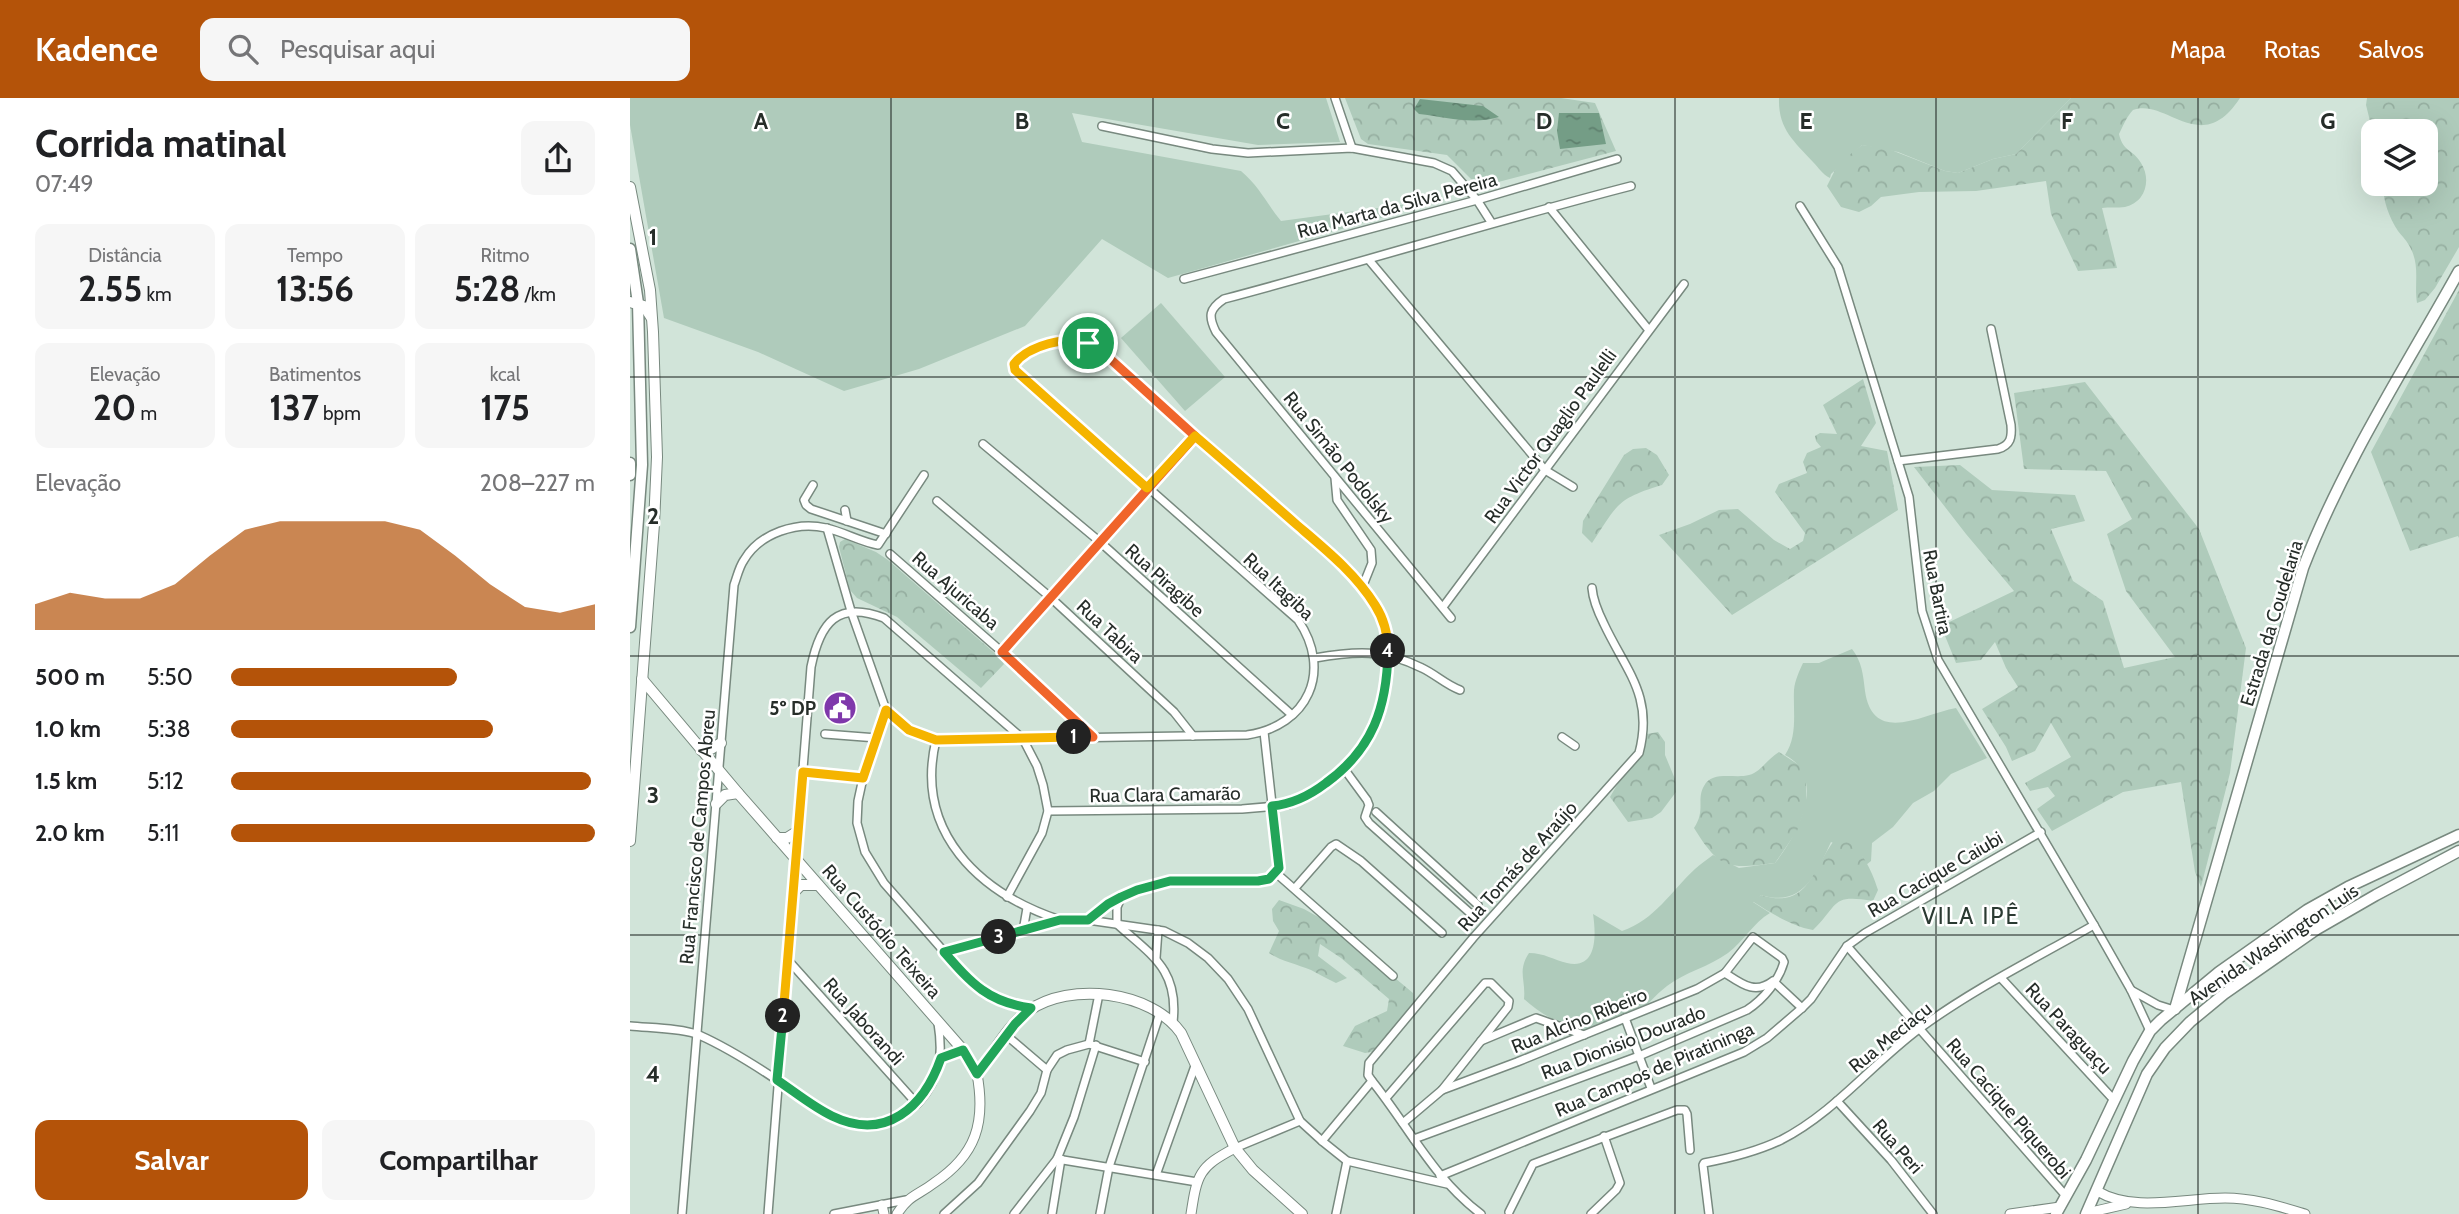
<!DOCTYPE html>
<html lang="pt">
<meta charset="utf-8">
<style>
:root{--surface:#fff;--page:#f6f6f6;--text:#202124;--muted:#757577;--accent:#b45309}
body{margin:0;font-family:Cabin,sans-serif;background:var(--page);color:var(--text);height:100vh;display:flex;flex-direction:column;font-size:26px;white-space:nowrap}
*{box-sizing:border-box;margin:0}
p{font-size:23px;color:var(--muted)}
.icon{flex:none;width:38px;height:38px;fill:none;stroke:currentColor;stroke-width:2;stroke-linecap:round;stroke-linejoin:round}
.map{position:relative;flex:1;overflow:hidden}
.sheet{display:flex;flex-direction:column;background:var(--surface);width:630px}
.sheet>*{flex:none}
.controls{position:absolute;left:1731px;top:21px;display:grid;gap:14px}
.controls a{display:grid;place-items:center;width:77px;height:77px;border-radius:14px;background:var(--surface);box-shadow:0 7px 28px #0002;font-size:35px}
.pin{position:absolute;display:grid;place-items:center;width:60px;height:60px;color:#fff;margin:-30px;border:4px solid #fff;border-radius:50%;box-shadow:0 2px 7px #0007}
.km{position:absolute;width:35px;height:35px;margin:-18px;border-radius:50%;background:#222;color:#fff;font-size:19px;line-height:35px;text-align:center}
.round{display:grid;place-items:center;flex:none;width:74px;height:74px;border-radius:14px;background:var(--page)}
.overview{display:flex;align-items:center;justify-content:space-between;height:119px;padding:0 35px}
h1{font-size:38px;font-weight:800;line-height:52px}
.figures{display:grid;grid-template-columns:repeat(3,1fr);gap:10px;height:119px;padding:7px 35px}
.figures div{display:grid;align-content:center;border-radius:14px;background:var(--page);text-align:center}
.figures b{font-size:35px;font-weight:800}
.figures small{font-size:19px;font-weight:400}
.figures p{font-size:19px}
.chart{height:196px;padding:14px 35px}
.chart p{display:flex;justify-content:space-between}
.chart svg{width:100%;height:126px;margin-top:7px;fill:var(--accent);opacity:.7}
.button{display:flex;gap:14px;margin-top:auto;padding:14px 35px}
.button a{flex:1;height:80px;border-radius:14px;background:var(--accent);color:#fff;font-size:28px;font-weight:800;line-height:80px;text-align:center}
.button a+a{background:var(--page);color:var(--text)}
ul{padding:0 35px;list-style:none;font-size:23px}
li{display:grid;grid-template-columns:112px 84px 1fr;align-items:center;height:52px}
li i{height:18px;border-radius:9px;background:var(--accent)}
header{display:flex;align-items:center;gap:42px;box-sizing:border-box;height:98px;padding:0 35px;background:var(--accent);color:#fff}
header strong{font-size:33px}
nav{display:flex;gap:38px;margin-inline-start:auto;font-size:24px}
.search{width:490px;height:63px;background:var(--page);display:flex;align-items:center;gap:18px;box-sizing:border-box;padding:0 24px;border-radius:14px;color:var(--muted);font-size:26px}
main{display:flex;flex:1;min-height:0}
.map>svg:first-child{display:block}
.grass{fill:#afcbbb}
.forest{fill:url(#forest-crowns)}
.water{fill:url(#water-ripples)}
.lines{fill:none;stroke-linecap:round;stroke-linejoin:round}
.minor-casing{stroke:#78897f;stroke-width:10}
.tertiary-casing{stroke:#78897f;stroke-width:11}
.secondary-casing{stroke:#78897f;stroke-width:12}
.primary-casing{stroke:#78897f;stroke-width:13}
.minor{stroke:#fff;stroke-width:7}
.tertiary{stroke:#fff;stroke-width:9}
.secondary{stroke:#fff;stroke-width:10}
.primary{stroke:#fff;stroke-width:10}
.split-1-casing{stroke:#fff;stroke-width:14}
.split-2-casing{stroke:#fff;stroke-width:14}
.split-3-casing{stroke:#fff;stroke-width:14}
.split-4-casing{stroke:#fff;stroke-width:14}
.split-5-casing{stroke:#fff;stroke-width:14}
.split-1{stroke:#f0652b;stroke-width:9}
.split-2{stroke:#f5b400;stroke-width:9}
.split-3{stroke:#22a559;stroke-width:9}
.split-4{stroke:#22a559;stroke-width:9}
.split-5{stroke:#f5b400;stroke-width:9}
.grid{fill:none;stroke:#262d29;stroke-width:2;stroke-opacity:0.55}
.labels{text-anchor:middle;stroke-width:5;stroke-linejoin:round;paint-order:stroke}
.street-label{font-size:19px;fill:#262d29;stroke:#fff}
.poi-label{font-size:19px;font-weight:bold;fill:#262d29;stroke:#fff;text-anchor:end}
.quarter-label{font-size:23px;letter-spacing:2px;fill:#2b3a32;stroke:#fff}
.grid-label{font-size:23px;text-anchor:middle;font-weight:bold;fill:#262d29;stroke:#fff;stroke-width:5;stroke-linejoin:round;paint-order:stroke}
</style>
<header>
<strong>Kadence</strong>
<div class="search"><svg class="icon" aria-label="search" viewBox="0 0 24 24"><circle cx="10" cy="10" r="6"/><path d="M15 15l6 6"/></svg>Pesquisar aqui</div>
<nav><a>Mapa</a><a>Rotas</a><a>Salvos</a></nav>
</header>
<main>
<section class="sheet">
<div class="overview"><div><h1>Corrida matinal</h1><p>07:49</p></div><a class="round"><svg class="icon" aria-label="share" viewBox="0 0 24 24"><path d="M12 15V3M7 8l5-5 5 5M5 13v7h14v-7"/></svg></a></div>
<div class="figures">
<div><p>Distância</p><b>2.55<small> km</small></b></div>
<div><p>Tempo</p><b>13:56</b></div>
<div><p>Ritmo</p><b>5:28<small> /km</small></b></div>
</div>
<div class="figures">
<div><p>Elevação</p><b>20<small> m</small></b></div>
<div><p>Batimentos</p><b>137<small> bpm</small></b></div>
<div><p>kcal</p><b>175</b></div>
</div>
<div class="chart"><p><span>Elevação</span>208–227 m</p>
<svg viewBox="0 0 160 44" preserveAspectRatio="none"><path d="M0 44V35L10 31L20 33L30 33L40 28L50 18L60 9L70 6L80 6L90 6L100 6L110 9L120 18L130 28L140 36L150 38L160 35V44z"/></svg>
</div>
<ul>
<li><b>500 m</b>5:50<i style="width:62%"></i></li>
<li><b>1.0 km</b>5:38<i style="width:72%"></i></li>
<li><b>1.5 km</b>5:12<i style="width:99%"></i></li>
<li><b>2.0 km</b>5:11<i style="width:100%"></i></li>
</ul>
<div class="button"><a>Salvar</a><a>Compartilhar</a></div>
</section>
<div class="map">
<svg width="1829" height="1116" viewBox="0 0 1829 1116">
<defs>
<pattern id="forest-crowns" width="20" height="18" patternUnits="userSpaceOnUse" patternTransform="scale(1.75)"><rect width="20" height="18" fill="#afcbbb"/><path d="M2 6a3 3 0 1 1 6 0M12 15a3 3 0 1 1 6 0" fill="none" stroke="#96afa1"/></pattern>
<pattern id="water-ripples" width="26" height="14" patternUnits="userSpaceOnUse" patternTransform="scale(1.75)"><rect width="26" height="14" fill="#749d86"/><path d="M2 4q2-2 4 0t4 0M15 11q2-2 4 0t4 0" fill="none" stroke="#5f806e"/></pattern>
</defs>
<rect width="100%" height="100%" fill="#d1e4d9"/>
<g class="grass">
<path d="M0,0h696l14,44 -82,3 -186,-32 10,29 159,29c18,15 26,33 40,50l171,-23 -284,80 -66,-39 -77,87 -106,43 -75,22 -86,-39 -94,-34 -34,-193z"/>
<path d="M1149,0h292l-55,56 -23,5 -35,14 -13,-2 -47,-19 -36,-7 -31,29 -1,4c-8,-4 -11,-10 -17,-16 -19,-21 -35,-33 -34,-64z"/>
<path d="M531,205l64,74 -40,34 -64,-73z"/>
<path d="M1222,551c10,13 11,25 13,42 8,55 58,23 91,17l31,50 -36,16 -17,17 -21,12 -20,24 -21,16 -1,18 -5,4 -4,-9 -31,-14c-15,32 -28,66 -70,53l-8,7 17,11c-17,10 -26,28 -42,40 -19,14 -43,19 -61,33 -16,12 -28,31 -45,39 -32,17 -74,-4 -98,-26 2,-19 -7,-28 5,-46 15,0 25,7 38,10 31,7 29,-29 26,-49l29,17c33,-11 49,-40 73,-62 5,-5 12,-9 18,-14l26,13 36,-5c21,-26 54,-85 10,-108 13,-19 8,-43 9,-65 1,-10 5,-18 9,-27h16z"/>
</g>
<g class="forest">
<path d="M715,0h216l34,5 21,48 -133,35 -8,-3 -28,-28 -79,-11 -7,-5z"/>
<path d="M1441,0h169c-39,60 -73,0 -107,12 -6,6 -10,16 -14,24 4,18 14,15 22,29 11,17 4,40 -16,44 -7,1 -16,0 -23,1l15,60 -39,3 -27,-57 -5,-33 -70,10 -57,1 -38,5 -10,9 -12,6 -18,-5 -14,-21 11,-22 24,-19 24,3 59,23 13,2 35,-14 23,-5z"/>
<path d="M1737,0h92v149l-24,41 -10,12 -8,3c-3,-19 3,-36 -6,-54 -3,-7 -9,-13 -13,-18 -9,-14 -15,-30 -15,-47h43v-53l-53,2 -7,-28z"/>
<path d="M1829,192v248l-1,-2 -48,15 -39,-99z"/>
<path d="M1233,281l13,44 -15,23 26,5 11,59 -166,105 -73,-80 31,-11 29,-14 19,-1 36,31 16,9 13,-8 2,-8 -30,-41 4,-8 28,-11 -4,-11 4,-9 14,-6 -5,-6 -1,-5 5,-3 17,1 -14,-29z"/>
<path d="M1455,284l114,147 47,119 -16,125 -29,114 -6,-15 -14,-90 -58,10 -71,39 -15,-22 18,-13 -7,-9 -18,4 -5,-8 46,-26 -20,-34 -16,28 -23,10 -6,-14 -24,-38 36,-22 -12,-19 -11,-26 -14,18 -25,3 -15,-37 73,-35 -48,-57 -52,-67 46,-2 32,25 83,5 10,26 -34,8 22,52 30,20 21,67 51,-11 -49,-66 -19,-57 25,-15 -26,-48 -82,-2 -10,-76z"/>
<path d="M1016,350l11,7 12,20 -7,10c-46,14 -44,19 -70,58l-10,-10 1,-12 41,-66 9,-6z"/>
<path d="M215,441l31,13 12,8 111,97 5,7 -23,24 -84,-71 -40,-19 -7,-8 -11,-43 1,-5z"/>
<path d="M1028,634l7,10v13l10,24 1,13 -15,20 -9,6 -24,4 -18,-25 37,-63z"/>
<path d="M1149,654l23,15 4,11v28l-9,25 -22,32c-47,6 -55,7 -81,-35 12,-18 2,-28 10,-42 8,-16 31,-7 45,-11 12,-3 18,-16 30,-23z"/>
<path d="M1211,735c18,12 31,37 37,57l-5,11c-43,-7 -33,3 -60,29 -22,-4 -42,-17 -61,-29l9,-6c52,17 52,-35 80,-62z"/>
<path d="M649,802l25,9 25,14 84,70 1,12 -37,46 -12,2 -22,-7 12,-20 32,-15 2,-12 -48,-41 -21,-14 -2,12 29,22 -11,5c-9,-4 -17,-9 -25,-13 -14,-6 -30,-9 -42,-17l10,-22 -6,-10 -1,-12z"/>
</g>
<g class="water">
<path d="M790,1l63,7 16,11c-26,8 -54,0 -80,-3l-5,-5z"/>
<path d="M929,15h40l7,31 -46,5 -3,-18z"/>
</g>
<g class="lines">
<defs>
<g id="minor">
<path d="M705,0l17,50"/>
<path d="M472,28l110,23 36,4 104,-5 82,15 18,8 25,29 14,22"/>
<path d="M1170,108l38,61 71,230 13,114 16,49 156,265 37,65 19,41"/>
<path d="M919,109l99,122"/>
<path d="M739,162l176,210 28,17"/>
<path d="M554,181l293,-79 140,-41"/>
<path d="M353,346l116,97 193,174"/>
<path d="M1268,363l100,-12c13,-4 14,-12 13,-24l-20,-96"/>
<path d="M705,380l2,22 34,50 1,13 -10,25"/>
<path d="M183,387l-9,15 2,5 5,4 75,25"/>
<path d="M307,403l113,96 124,115 19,24"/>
<path d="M215,412l2,11"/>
<path d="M197,430l24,83 35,99 -23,68 -5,23 -1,22 8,29 19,31 84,96 27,20 15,6 21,3"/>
<path d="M260,456l112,98 90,85"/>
<path d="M813,509l241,-323"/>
<path d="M821,520l-235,-286c-8,-16 -7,-23 8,-33 136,-36 271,-78 407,-113"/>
<path d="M372,554l194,-216"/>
<path d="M685,560c40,-7 69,-9 107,10 13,6 24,17 38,22"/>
<path d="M256,612l23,20 27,10 311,-5c61,-9 86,-64 51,-115l-283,-250 -1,-6c5,-6 11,-9 19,-13 22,-11 40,-15 64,-4l243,215 37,44 11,29v34l-7,40 -16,36 -20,25 -30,21 -27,14 -46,4 -194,2"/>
<path d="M195,636l52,4"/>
<path d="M932,639l13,9"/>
<path d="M306,642c-22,92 43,153 124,180"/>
<path d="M715,672l22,30 2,5 -4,12 4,6 101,90"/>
<path d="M173,674l60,6"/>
<path d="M746,714l102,93"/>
<path d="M646,775l117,103"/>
<path d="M665,790l36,-41 5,-3 25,17 81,72"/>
<path d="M491,800l-4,9v17c34,31 62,45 56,98"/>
<path d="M458,822c23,-21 52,-33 82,-38l88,-1c14,-3 21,-7 20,-23l-14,-126"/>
<path d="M393,833l4,-23"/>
<path d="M1217,848l219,250"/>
<path d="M314,854l117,-32h27l76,11 24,12 20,15 20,21 20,30 52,112 22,20 25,20 100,23"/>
<path d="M526,860l2,-28"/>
<path d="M158,862l129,144"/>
<path d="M1095,875c17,11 30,22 48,8l29,27"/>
<path d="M1371,880l113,122"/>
<path d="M1501,892l27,15 16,5"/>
<path d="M995,920l26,70"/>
<path d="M0,928c19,2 52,2 69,9 27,12 54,29 78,45 36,23 70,55 115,39 10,-3 20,-10 27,-17 22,-25 24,-48 19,-79"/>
<path d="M376,937l41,35"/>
<path d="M851,943l55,-23 48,17"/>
<path d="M459,946l10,-50"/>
<path d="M311,960l22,-8"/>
<path d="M742,983c37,46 61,97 109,133"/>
<path d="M756,1000l99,-115h6l18,18 -1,6 -66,83 -39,33"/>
<path d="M1207,1003l54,59 42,54"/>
<path d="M784,1041l225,-83 108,-46c17,-11 32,-30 37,-48l-2,-4 -29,-21 -28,36 -28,16 -180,73 -75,28"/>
<path d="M692,1043l50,-60 -4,-6 1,-12 104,-125 166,-185c15,-57 -13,-82 -35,-129 -6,-12 -11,-23 -12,-36"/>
<path d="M605,1050l65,-27"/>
<path d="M427,1061l140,23"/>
<path d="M526,1077l39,-109"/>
<path d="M810,1078l304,-124 23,-14 35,-30 9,-9 36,-53 18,-13 176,-101"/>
<path d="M879,1114l24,-48 144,-54h8l2,4 3,36"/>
<path d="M52,1116l52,-629c3,-8 5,-18 10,-25 16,-27 53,-39 82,-32 18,4 35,14 52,17l46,-70"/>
<path d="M138,1116l43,-547c9,-44 26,-67 73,-49l139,121 14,27 6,19 5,26 -6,22 -35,64"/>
<path d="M204,1116l72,-14"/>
<path d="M314,1116l34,-31 52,-72 11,-18 6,-23 10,-15 10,-5 22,-6 56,18"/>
<path d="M384,1116l43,-55 17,-42 22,-72"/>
<path d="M422,1116l9,-55"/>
<path d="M470,1116l9,-47 51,-154"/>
<path d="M706,1116l11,-53"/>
<path d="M961,1116l25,-24 4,-7 -16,-47"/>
<path d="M1079,1116l-6,-49 1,-2c27,-5 52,-11 77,-23 53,-27 91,-76 138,-111 54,-40 117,-71 175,-104"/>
</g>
<g id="tertiary">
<path d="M1467,1093c37,22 86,7 128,7 28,0 53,8 80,16"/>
<path d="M252,1107l2,9"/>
<path d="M1457,1115l39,-9"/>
<path d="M267,1116c12,-19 20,-18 37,-31 42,-28 52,-60 43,-109"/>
<path d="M561,1116c6,-40 8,-47 44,-66"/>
<path d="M1380,1116l50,-7"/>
</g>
<g id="secondary">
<path d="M0,89l20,103 3,42 4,125 -3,67 -24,317"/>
<path d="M0,204l14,4 7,11"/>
<path d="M12,581l96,114 225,257 14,24c16,-20 30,-48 51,-63 42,-30 123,-20 153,22l54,115 18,22 49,44"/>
<path d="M71,652l10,-1 10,-6"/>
<path d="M86,706l9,-9 13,-2"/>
<path d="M147,740h10l11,-7"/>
<path d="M163,795l8,-8h17"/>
</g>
<g id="primary">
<path d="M0,151l8,54 4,162 -12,162"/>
<path d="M0,365v12"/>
<path d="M1545,911l128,-441c40,-104 102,-200 156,-297"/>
<path d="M1426,1116l30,-54 47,-99 17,-30 11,-11 58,-48 88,-62 41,-23 111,-52"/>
<path d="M1456,1116l61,-140 18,-26 25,-26 34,-28 93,-65 59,-34 83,-44"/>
</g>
</defs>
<use href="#minor" class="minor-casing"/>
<use href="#tertiary" class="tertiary-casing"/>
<use href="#secondary" class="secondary-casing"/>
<use href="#primary" class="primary-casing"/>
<use href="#minor" class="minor"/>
<use href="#tertiary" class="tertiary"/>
<use href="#secondary" class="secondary"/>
<use href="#primary" class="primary"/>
</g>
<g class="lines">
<defs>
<path id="split-1" d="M444,639h19l-91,-85 193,-216 -98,-89 -9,-4"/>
<path id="split-2" d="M153,918l20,-244 60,6 23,-68 23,20 27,10 138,-3"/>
<path id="split-3" d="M153,918l-6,64c18,12 36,27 55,36 54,26 92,-9 109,-58l22,-8 14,24 38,-50 16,-16c-43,-6 -59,-24 -87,-56l55,-15"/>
<path id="split-4" d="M369,839l61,-17h28l20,-16 13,-7 16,-7 33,-9h88l11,-2 10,-11 -7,-62c21,-2 37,-10 54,-23 47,-34 61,-76 62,-132"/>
<path id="split-5" d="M458,245c-22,-7 -59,2 -74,21l1,6 132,118 48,-52c34,29 68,59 102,89 28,24 58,48 78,80 9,14 13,29 13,46"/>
</defs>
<use href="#split-1" class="split-1-casing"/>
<use href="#split-2" class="split-2-casing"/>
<use href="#split-3" class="split-3-casing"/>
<use href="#split-4" class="split-4-casing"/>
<use href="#split-5" class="split-5-casing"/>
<use href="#split-1" class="split-1"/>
<use href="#split-2" class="split-2"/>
<use href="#split-3" class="split-3"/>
<use href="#split-4" class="split-4"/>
<use href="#split-5" class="split-5"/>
</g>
<path class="grid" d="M261,0v1116M523,0v1116M784,0v1116M1045,0v1116M1306,0v1116M1568,0v1116M0,279h1829M0,558h1829M0,837h1829"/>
<defs>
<symbol id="civic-disc" viewBox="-11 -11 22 22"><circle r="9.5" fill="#7f38ab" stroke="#fff"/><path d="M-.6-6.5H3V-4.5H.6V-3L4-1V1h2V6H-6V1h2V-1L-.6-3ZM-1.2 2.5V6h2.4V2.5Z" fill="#fff"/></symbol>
</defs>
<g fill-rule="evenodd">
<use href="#civic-disc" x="191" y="591" width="38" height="38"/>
</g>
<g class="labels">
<g class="street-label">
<text transform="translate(767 107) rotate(-15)" y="7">Rua Marta da Silva Pereira</text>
<text transform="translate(920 338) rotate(-54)" y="7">Rua Victor Quaglio Paulelli</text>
<text transform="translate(709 359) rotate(51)" y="7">Rua Simão Podolsky</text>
<text transform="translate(535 482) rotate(42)" y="7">Rua Piragibe</text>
<text transform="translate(649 488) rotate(43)" y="7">Rua Itagiba</text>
<text transform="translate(326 492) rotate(41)" y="7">Rua Ajuricaba</text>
<text transform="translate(1308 494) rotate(79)" y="7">Rua Bartira</text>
<text transform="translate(1641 525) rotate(-73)" y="7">Estrada da Coudelaria</text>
<text transform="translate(480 533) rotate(43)" y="7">Rua Tabira</text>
<text transform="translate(535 696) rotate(-1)" y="7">Rua Clara Camarão</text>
<text transform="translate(67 739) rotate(-85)" y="7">Rua Francisco de Campos Abreu</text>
<text transform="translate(887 768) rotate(-48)" y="7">Rua Tomás de Araújo</text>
<text transform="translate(1305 776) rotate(-30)" y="7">Rua Cacique Caiubi</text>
<text transform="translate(252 833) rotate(49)" y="7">Rua Custódio Teixeira</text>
<text transform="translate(1643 846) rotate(-34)" y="7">Avenida Washington Luis</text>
<text transform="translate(949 922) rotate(-22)" y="7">Rua Alcino Ribeiro</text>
<text transform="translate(234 923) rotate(48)" y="7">Rua Jaborandi</text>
<text transform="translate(1439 930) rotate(47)" y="7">Rua Paraguaçu</text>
<text transform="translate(1260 939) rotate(-39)" y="7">Rua Meciaçu</text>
<text transform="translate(993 944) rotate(-21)" y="7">Rua Dionisio Dourado</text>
<text transform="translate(1024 971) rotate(-23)" y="7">Rua Campos de Piratininga</text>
<text transform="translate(1379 1010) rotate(49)" y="7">Rua Cacique Piquerobi</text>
<text transform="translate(1268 1048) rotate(49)" y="7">Rua Peri</text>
</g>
<g class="poi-label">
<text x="186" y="617">5º DP</text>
</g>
<g class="quarter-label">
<text x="1341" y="826">VILA IPÊ</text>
</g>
</g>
<g class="grid-label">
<text x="131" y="31">A</text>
<text x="392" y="31">B</text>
<text x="653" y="31">C</text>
<text x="914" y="31">D</text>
<text x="1176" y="31">E</text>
<text x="1437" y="31">F</text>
<text x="1698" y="31">G</text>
<text x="23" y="147">1</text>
<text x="23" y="426">2</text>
<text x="23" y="705">3</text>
<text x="23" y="984">4</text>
</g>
</svg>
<div class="controls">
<a><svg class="icon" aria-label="layers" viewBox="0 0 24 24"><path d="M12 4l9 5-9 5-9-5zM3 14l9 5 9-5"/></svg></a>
</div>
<div class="pin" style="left:458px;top:245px;background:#1e9e55"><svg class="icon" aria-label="arrive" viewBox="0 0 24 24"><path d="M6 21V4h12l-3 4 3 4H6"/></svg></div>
<b class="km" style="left:444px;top:639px">1</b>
<b class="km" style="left:153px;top:918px">2</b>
<b class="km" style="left:369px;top:839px">3</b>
<b class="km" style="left:758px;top:553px">4</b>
</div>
</main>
